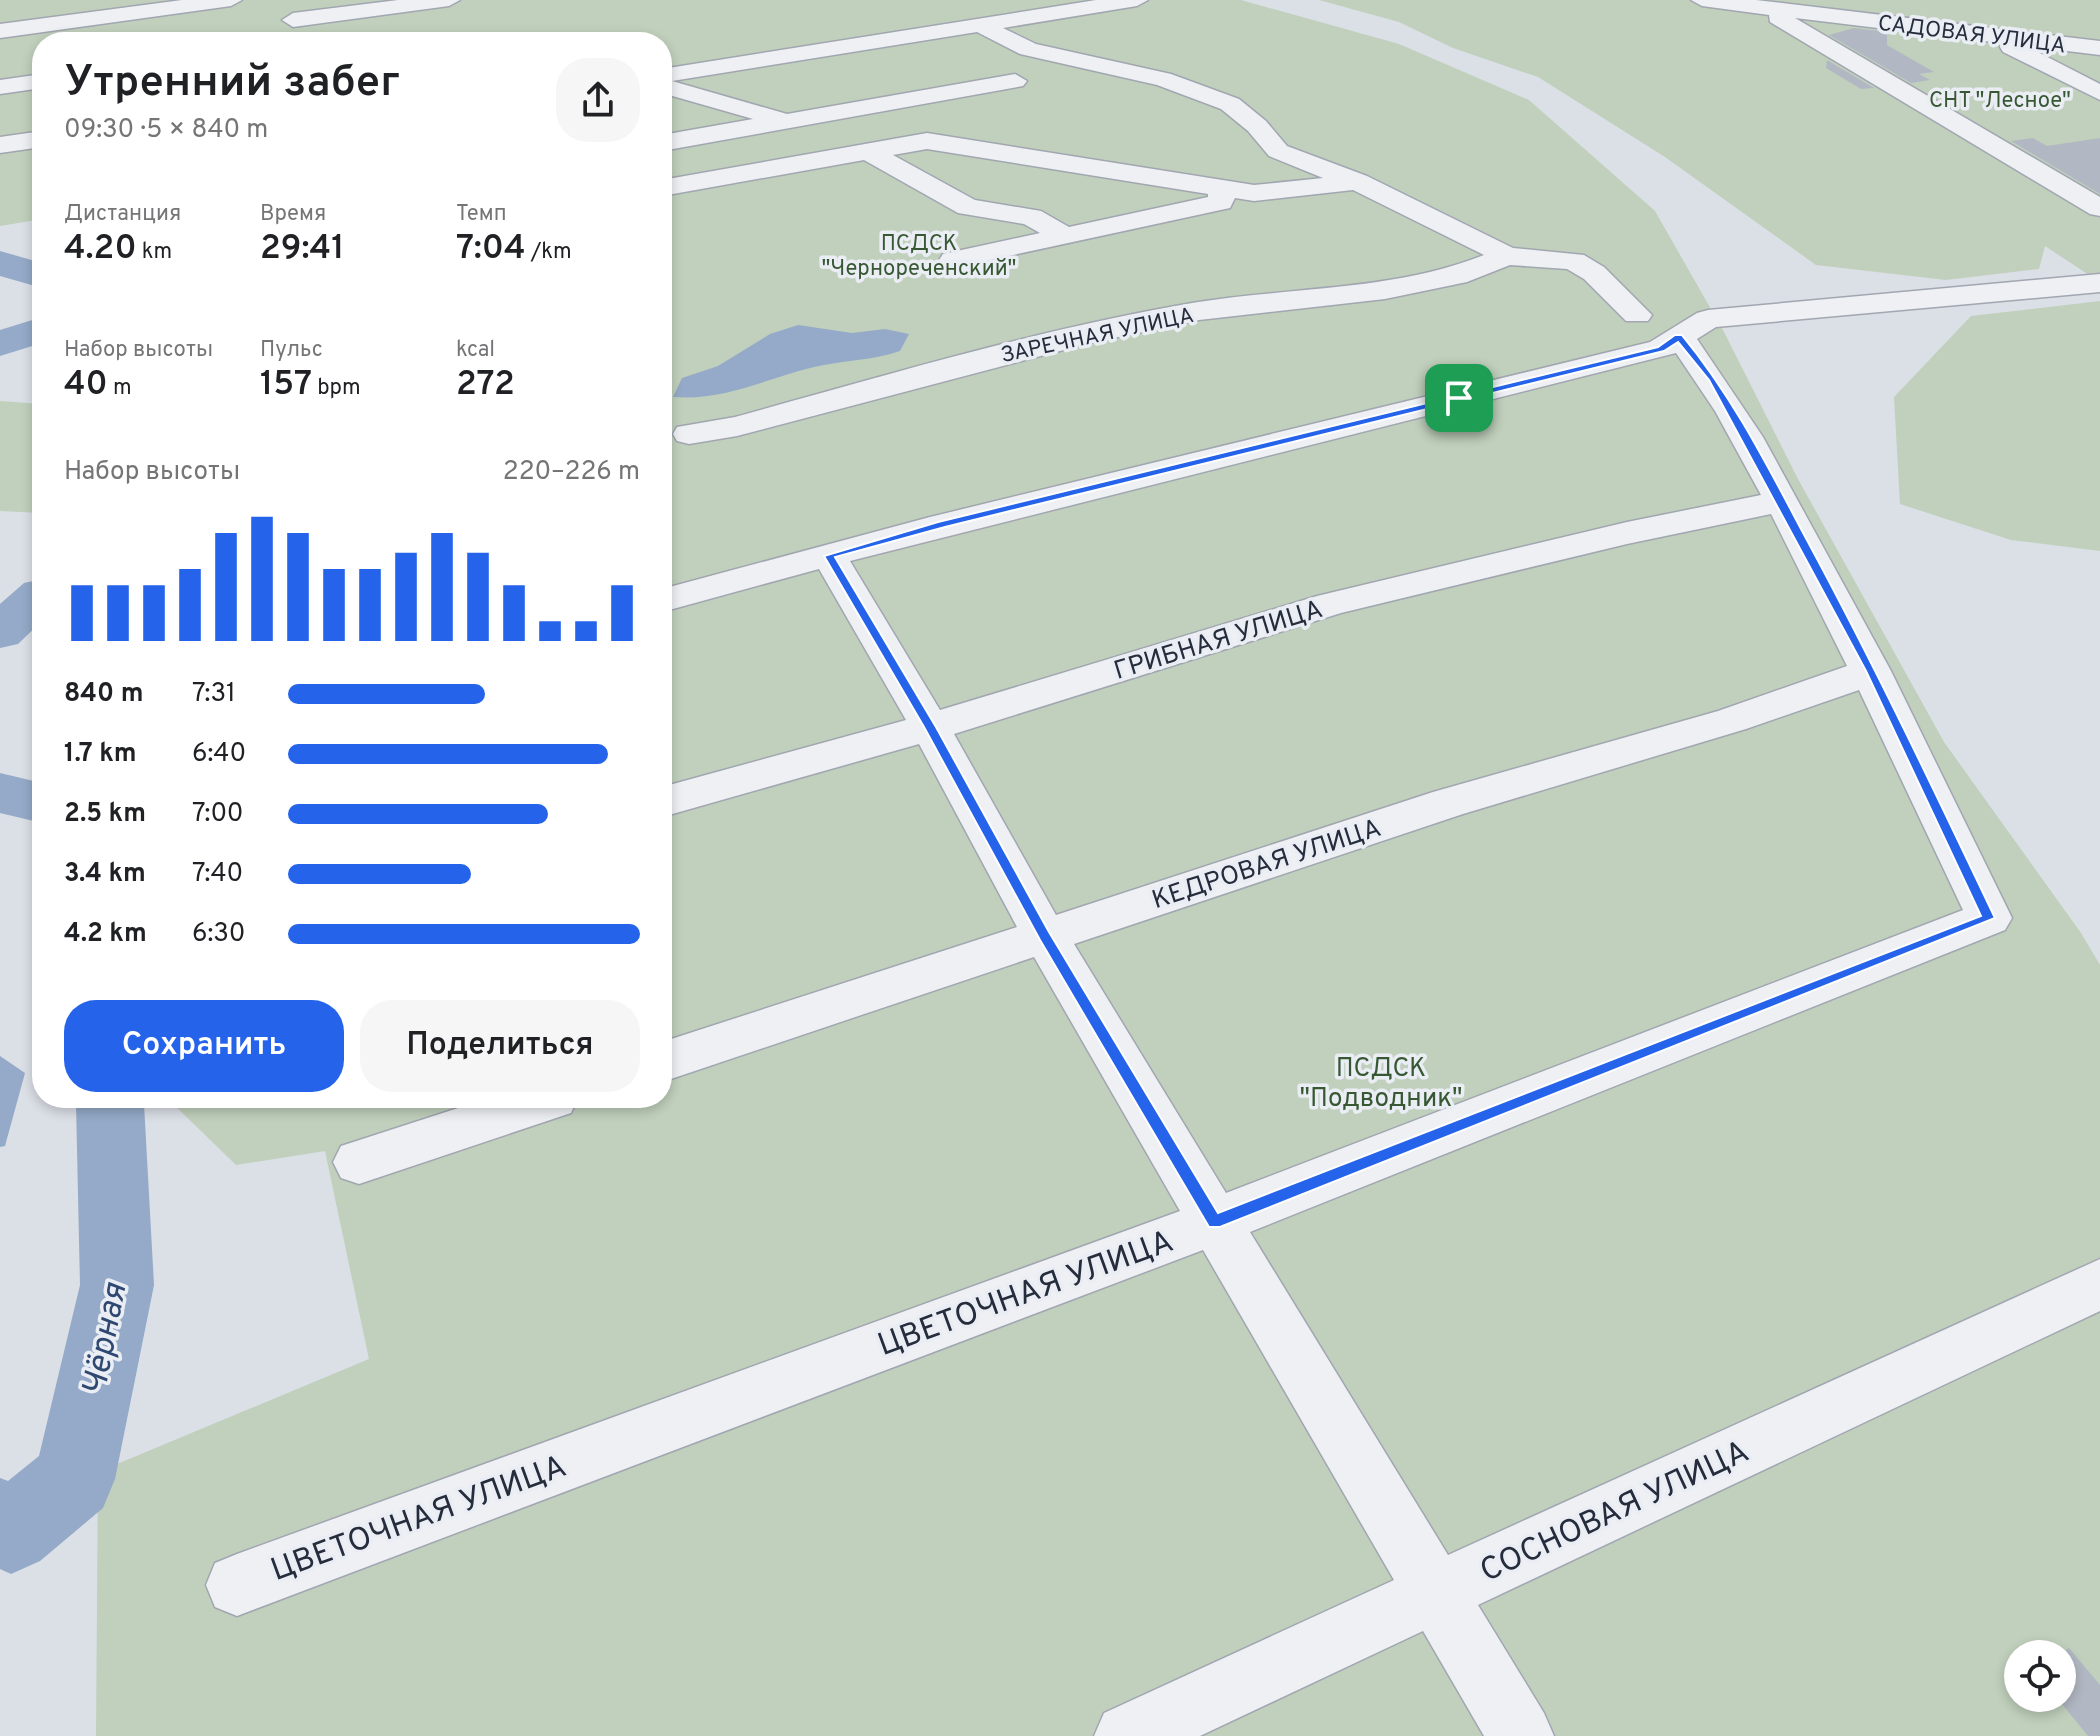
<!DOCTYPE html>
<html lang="ru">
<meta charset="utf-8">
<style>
:root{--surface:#fff;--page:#f6f6f6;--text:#202124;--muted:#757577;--accent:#2563eb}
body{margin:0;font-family:Overpass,sans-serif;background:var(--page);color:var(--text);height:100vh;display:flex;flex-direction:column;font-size:30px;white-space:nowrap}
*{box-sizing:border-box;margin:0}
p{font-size:26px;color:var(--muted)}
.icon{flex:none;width:44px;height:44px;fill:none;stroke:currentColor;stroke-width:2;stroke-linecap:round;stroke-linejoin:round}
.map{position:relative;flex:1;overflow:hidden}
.panel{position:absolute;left:32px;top:32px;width:640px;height:1076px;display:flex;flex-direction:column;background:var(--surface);border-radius:32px;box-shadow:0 4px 12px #0003}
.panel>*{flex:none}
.fabs{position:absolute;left:2004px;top:1640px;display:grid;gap:16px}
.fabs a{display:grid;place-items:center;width:72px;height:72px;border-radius:50%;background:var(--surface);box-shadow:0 4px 12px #0003;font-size:40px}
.pin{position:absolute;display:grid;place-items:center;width:68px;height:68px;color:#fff;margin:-34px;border-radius:16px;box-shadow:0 4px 12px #0006}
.round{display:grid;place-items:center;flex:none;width:84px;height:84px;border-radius:32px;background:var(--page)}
.headline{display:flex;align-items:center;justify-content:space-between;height:136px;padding:0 32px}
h1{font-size:44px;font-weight:600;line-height:60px}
.figures{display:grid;grid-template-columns:repeat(3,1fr);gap:12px;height:136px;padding:8px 32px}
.figures div{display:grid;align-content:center}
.figures b{font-size:34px;font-weight:600}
.figures small{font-size:22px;font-weight:400}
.figures p{font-size:22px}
.chart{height:224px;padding:16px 32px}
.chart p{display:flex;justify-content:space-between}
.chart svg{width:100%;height:144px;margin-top:8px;stroke:var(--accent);stroke-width:6}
.button{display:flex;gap:16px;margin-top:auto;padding:16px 32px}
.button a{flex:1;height:92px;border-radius:32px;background:var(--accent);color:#fff;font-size:32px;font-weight:600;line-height:92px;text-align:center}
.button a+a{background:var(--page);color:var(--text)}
ul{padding:0 32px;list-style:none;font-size:26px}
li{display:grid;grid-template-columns:128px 96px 1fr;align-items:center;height:60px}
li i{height:20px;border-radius:10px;background:var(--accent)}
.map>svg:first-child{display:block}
.green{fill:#c0d0bc;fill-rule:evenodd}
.water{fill:#94aac8}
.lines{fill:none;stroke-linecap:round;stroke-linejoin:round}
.river{fill:#94aac8;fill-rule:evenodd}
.building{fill:#b2b8c3}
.minor-casing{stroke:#a1a6b0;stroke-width:3}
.minor{fill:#eef0f4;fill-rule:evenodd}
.route{fill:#2563eb;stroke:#fff;stroke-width:2;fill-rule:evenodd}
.labels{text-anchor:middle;stroke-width:7;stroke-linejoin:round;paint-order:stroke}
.far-street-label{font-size:22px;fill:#252c3c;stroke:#eaeef4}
.far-park-label{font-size:22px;fill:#375832;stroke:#eaeef4}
.street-label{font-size:26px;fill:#252c3c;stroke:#eaeef4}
.park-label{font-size:26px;fill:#375832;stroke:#eaeef4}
.near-street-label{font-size:32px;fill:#252c3c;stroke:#eaeef4}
.near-water-label{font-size:34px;font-style:italic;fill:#2e4871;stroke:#eaeef4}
</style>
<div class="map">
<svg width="2100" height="1736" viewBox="0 0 2100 1736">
<rect width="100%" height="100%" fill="#dbdfe6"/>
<g class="green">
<path d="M0,0h1241l158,44 130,56 126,111 69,121 74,147 146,263 137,191 19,32v771h-2004l2,-264 271,-113 -44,-208 -89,14 -69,-67h495v-1056h-620v177l-42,7zM2018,1654h44v44h-44z"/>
<path d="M1319,0h781v275h-11l-44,-29 -6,23 -93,11 -130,-15 -151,-108 -127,-80 -85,-29 -54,-26z"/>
<path d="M2100,301v250l-89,-11 -111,-36 -6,-107 77,-81z"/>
<path d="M0,401l42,3v109l-42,-2z"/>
</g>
<g class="water">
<path d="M798,325l54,8 33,-4 24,5 -9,17c-28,10 -60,9 -90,17 -47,12 -88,33 -137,29l9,-19 36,-12 52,-32z"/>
<path d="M0,1056l25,17 -20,73 -5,1z"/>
</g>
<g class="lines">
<g class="river">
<path d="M0,251l42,12v25l-42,-12z"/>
<path d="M42,317v26l-42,13v-26z"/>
<path d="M42,579v42l-24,23 -18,4v-44l24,-21z"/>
<path d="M0,773l42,10v40l-42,-10z"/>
<path d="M79,1098h68l-3,6 10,181 -39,194 -12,29 -63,53 -29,13 -11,-5v-91l8,3 31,-25 41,-171 -4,-181z"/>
</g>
</g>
<g class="building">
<path d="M1854,28l33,4v13l47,27 -15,2 11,6 -19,3 -82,-48z"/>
<path d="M1827,60l47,28 -13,1 -35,-21z"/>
<path d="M2033,138l14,8 53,-8v56l-89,-53z"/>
<path d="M2069,1648l31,37v51h-12l-31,-38h5l-2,-44z"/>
</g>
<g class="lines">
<defs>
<g id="minor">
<path d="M182,0h60l-11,6 -231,32v-14z"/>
<path d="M398,0h62l-11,6 -156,21 -11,-7 11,-7z"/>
<path d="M1096,0h52l-11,6 -134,22 33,16 135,30 68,25 27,22 21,25 80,30 146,72 71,7 20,12 48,48 -4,6h-22l-42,-42 -17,-10 -57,-4 -43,17 -82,17 -186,21 -105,22 -357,94 -48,8 -12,-3 -4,-7 4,-7 58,-10c153,-42 307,-89 463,-115 95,-15 195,-11 286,-47l-131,-65 -99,11 -19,-3 -5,10 -277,60 -10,-2 -4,-6 4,-6 97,-21 -16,-9 -66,-11 -94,-53 -202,36v-16l265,-47 327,52 69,-7 -54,-22 -21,-25 -27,-22 -64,-24 -137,-31 -43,-22 -305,49 115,33 228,-40 12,7 -4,5 -361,65v-16l91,-16 -91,-26v-24zM927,149l281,45v3l-139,30 -28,-16 -66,-11 -82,-45z"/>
<path d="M1691,0h65l344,41v14l-74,-9 74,38v16l-97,-48 -3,-5 2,-4 -207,-25 305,179v19l-10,-2 -320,-192 -1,-7 -67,-9z"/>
<path d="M42,74v14l-42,6v-14z"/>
<path d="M42,131v16l-42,6v-16z"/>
<path d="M2100,274v18l-384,35 -19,12 66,98 128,234 121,247 -7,12 -755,302 198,323 652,-296v52l-622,294 66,108 10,23h-70l-61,-105 -223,105h-106l10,-23 290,-133 -191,-330 -966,366 -22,-9 -9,-22 9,-22 22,-9 943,-343 -146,-254 -372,125v-40l355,-115 -98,-183 -257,73v-30l244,-67 -87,-151 -157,43v-23l268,-72 720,-175 47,-29 11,-3zM1676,353l39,58 46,84 -134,27 -310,74 -377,114 -90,-149zM1771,514l76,152 -129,45 -285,81 -377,123 -102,-181 387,-121 286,-69zM1859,690l104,220 -737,283 -152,-249 389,-130 283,-85z"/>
<path d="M489,1098h89l-7,15 -212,71 -18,-6 -8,-16 8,-16z"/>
</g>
</defs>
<use href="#minor" class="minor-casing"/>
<use href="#minor" class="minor"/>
</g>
<path class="route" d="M1675,335h7c52,63 88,136 126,207 67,124 127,250 187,376l-775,309h-11l-169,-287 -116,-213 -100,-171 114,-34 720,-175zM1678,342l31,38 157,291 115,245 -763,297 -169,-281 -113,-205 -101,-170 110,-30 719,-176z"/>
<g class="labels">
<g class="far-street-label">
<text transform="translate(1972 33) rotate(7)" y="8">САДОВАЯ УЛИЦА</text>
<text transform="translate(1097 334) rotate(-12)" y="8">ЗАРЕЧНАЯ УЛИЦА</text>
</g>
<g class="far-park-label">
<text x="2000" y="107">СНТ "Лесное"</text>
<text x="919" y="250">ПСДСК<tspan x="919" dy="25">"Чернореченский"</tspan></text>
</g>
<g class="street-label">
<text transform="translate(1218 639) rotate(-17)" y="9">ГРИБНАЯ УЛИЦА</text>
<text transform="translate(1266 863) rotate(-18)" y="9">КЕДРОВАЯ УЛИЦА</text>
</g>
<g class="park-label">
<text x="1381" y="1076">ПСДСК<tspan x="1381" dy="30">"Подводник"</tspan></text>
</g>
<g class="near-street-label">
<text transform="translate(1025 1292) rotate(-20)" y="11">ЦВЕТОЧНАЯ УЛИЦА</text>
<text transform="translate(1614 1510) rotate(-25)" y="11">СОСНОВАЯ УЛИЦА</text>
<text transform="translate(418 1517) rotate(-20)" y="11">ЦВЕТОЧНАЯ УЛИЦА</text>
</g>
<g class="near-water-label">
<text transform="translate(103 1339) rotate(-79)" y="12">Чёрная</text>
</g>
</g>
</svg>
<div class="fabs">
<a><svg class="icon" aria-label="locate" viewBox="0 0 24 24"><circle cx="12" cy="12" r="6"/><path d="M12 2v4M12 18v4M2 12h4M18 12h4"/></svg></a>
</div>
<div class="pin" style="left:1459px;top:398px;background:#1e9e55"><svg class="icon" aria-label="arrive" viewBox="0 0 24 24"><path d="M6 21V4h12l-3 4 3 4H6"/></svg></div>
<section class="panel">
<div class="headline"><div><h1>Утренний забег</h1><p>09:30 · 5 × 840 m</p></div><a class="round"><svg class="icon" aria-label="share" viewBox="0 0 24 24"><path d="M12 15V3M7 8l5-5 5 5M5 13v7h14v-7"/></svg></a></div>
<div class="figures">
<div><p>Дистанция</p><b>4.20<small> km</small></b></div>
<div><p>Время</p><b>29:41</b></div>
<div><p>Темп</p><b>7:04<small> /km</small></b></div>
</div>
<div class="figures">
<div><p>Набор высоты</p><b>40<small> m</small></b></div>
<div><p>Пульс</p><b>157<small> bpm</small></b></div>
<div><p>kcal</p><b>272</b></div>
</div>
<div class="chart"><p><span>Набор высоты</span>220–226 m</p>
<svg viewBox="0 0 160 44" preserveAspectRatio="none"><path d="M5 44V27M15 44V27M25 44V27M35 44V22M45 44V11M55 44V6M65 44V11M75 44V22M85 44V22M95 44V17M105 44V11M115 44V17M125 44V27M135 44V38M145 44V38M155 44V27"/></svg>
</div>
<ul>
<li><b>840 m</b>7:31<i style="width:56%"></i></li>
<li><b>1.7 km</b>6:40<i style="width:91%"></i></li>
<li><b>2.5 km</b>7:00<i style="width:74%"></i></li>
<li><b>3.4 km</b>7:40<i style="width:52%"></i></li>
<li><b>4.2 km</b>6:30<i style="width:100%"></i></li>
</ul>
<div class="button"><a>Сохранить</a><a>Поделиться</a></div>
</section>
</div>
